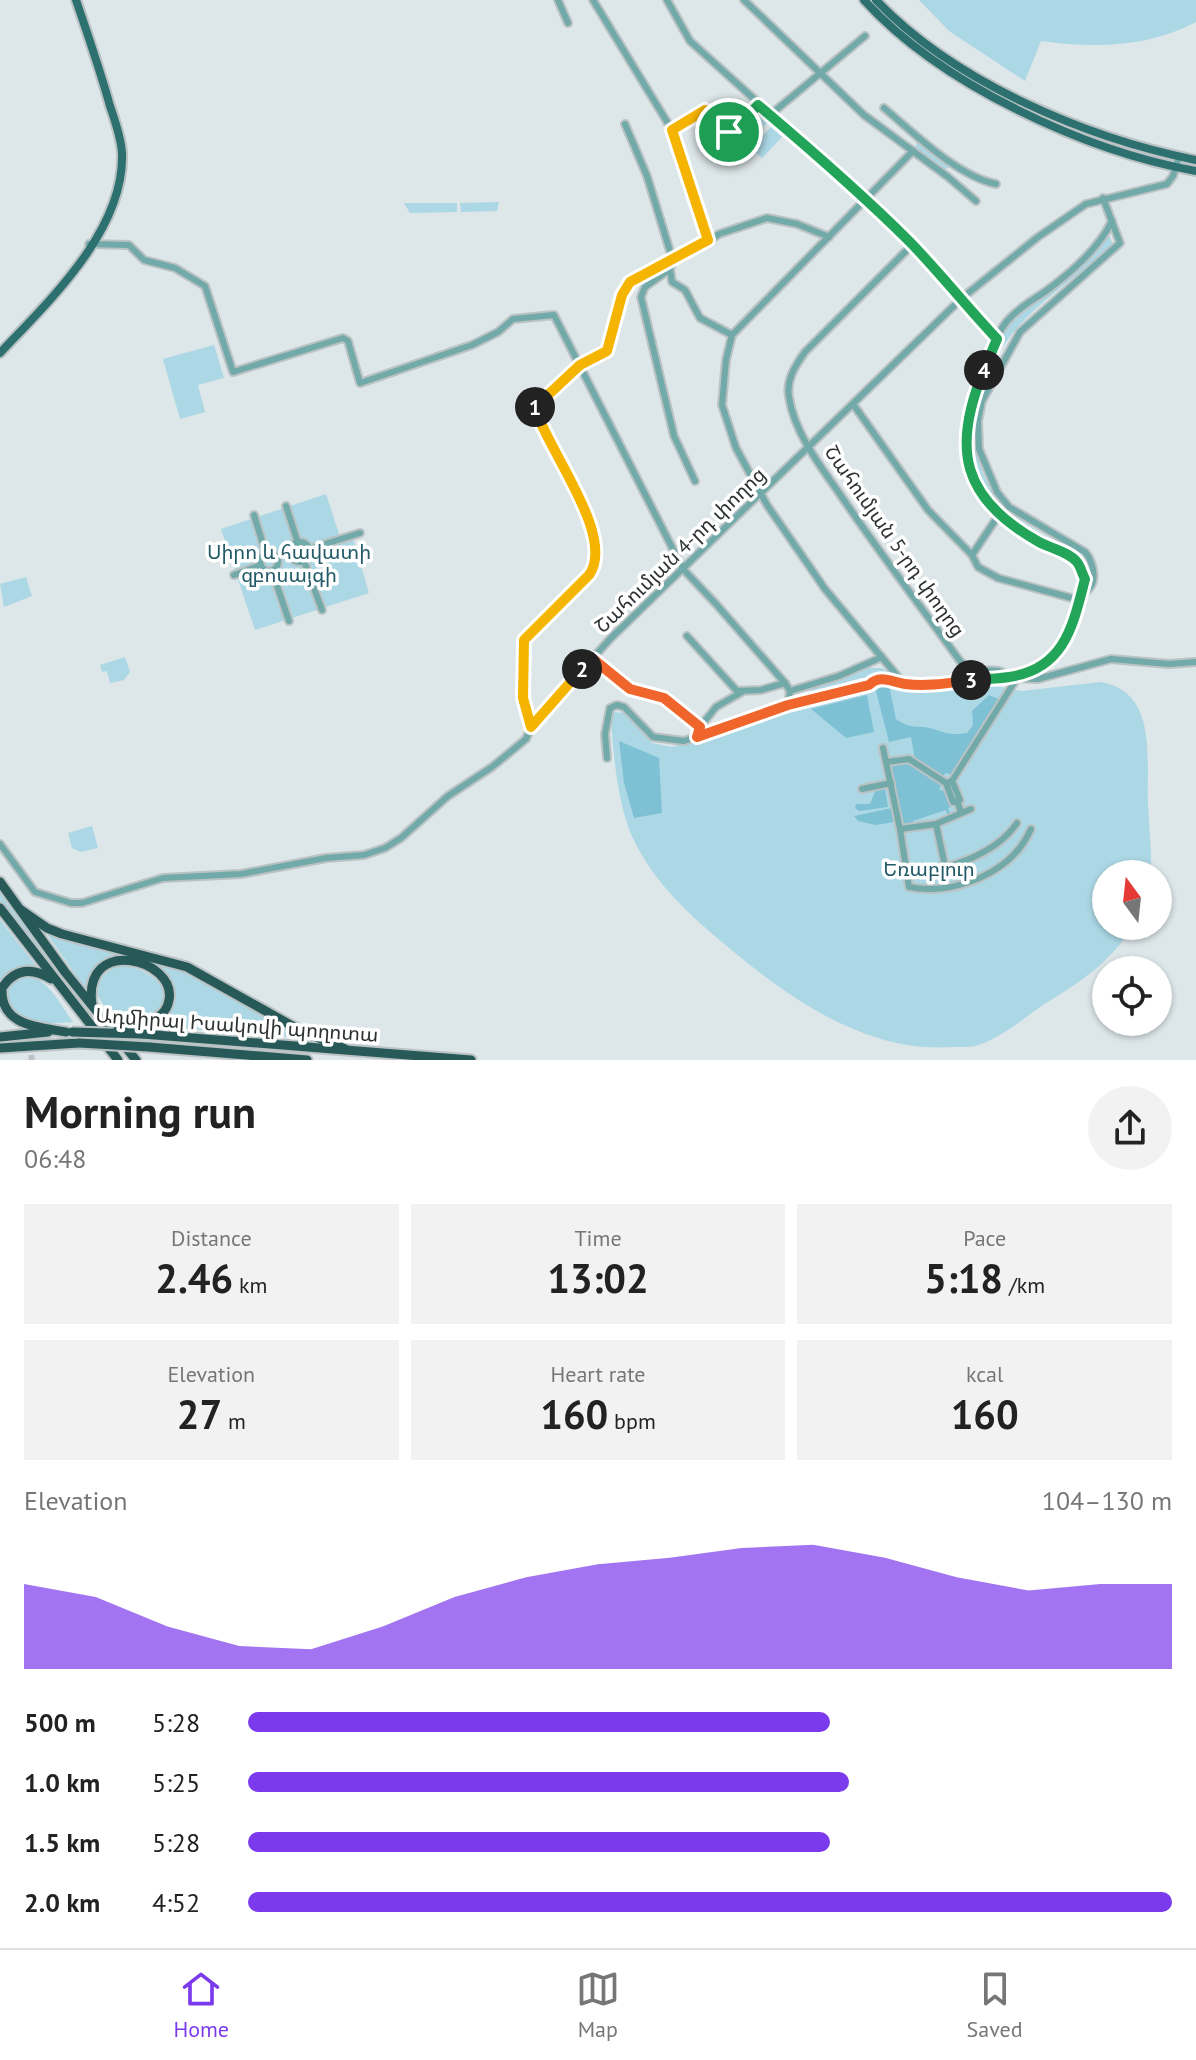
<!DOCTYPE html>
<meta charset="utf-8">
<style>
:root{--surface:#fff;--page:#f2f2f2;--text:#222;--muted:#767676;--line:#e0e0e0;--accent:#7c3aed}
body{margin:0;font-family:"PT Sans","Noto Sans Armenian",sans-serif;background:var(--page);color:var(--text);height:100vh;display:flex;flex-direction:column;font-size:30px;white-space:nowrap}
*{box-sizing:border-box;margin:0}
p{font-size:26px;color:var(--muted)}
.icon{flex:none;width:44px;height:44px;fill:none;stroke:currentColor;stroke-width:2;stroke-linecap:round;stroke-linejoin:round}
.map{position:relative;height:1060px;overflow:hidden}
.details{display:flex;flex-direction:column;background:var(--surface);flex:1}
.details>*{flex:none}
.needle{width:52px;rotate:345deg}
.fabs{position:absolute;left:1092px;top:860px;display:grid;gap:16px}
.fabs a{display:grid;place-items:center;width:80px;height:80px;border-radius:50%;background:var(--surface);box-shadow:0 2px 6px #0004;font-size:40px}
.pin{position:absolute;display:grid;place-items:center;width:68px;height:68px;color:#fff;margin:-34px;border:4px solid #fff;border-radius:50%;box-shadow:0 2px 8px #0007}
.km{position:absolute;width:40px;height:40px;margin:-20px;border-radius:50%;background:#222;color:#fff;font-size:22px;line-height:40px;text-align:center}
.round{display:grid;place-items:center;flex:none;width:84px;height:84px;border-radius:42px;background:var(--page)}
.summary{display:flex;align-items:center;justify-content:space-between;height:136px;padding:0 24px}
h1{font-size:44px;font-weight:700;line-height:60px}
.figures{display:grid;grid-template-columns:repeat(3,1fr);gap:12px;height:136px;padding:8px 24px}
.figures div{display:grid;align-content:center;border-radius:0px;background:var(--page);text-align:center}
.figures b{font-size:40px;font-weight:700}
.figures small{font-size:22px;font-weight:400}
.figures p{font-size:22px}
.chart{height:224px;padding:16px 24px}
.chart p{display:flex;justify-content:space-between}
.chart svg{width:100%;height:144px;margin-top:8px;fill:var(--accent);opacity:.7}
ul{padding:0 24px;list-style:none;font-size:26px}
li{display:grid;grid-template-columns:128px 96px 1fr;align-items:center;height:60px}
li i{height:20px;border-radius:10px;background:var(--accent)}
.tabs{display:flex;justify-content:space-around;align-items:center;height:112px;border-top:2px solid var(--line);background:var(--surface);font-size:22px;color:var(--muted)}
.tabs a{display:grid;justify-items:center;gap:4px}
.tabs .selected{color:var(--accent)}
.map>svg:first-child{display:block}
.green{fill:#acd8e5}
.forest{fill:#7fc1d4}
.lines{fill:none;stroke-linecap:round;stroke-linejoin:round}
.minor-tunnel{stroke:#bac2c4;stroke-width:6;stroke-dasharray:6 3;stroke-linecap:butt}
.minor-casing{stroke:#bac2c4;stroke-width:10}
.major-casing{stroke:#bac2c4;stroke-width:12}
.highway-casing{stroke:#bac2c4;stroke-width:13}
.minor{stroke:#71aaa9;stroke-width:6}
.major{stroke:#2d7070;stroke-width:8}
.highway{stroke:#285959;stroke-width:9}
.highway-bridge-casing{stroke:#bac2c4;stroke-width:13;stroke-linecap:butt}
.highway-bridge{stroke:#285959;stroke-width:9}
.split-1-casing{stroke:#fff;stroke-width:16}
.split-2-casing{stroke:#fff;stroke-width:16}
.split-3-casing{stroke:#fff;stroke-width:16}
.split-4-casing{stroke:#fff;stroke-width:16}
.split-5-casing{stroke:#fff;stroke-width:16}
.split-1{stroke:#f5b400;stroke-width:10}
.split-2{stroke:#f5b400;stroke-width:10}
.split-3{stroke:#f0652b;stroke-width:10}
.split-4{stroke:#22a559;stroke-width:10}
.split-5{stroke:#22a559;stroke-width:10}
.labels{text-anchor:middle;stroke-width:7;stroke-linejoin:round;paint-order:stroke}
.street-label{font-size:20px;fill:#2e3233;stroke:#fff}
.park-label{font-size:20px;fill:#235a68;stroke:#fff}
</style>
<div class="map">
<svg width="1196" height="1060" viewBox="0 0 1196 1060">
<rect width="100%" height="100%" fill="#dde6e8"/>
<g class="green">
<path d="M919,0h277v22c-49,26 -102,26 -155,19l-16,40 -76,-50z"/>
<path d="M756,113l11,10 -20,21 -11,-10z"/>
<path d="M771,127l11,10 -20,21 -11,-10z"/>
<path d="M916,143h4l29,21v4l-6,1 -27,-21z"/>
<path d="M499,202l-2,9 -36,1 -1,-9z"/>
<path d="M404,203h53v9l-47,1z"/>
<path d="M1109,235l4,10c-31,28 -69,52 -97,84 -37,44 -58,114 -22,164 21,29 60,48 90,63l5,12 -2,17 -3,-14 -7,-13 -74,-47 -15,-16v-7l-5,2 -11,-21 -4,-19 2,-26 6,-26 30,-70 20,-22 34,-21z"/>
<path d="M214,345l10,33 -26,7 7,27 -25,7 -17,-60z"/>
<path d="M326,494l15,46 12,-2 16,55 -114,37 -34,-101z"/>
<path d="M26,577l6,19 -28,11 -4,-23z"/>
<path d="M125,657l5,15 -6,8 -14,3 -3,-12 -5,1 -2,-7z"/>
<path d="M865,668h17l10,6 -2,3 -29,1 -51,15 -1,-4z"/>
<path d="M1100,682c59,9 46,80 48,122 1,24 4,46 3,70h-45v52h27c-24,38 -53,56 -90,79 -19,13 -40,31 -62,39 -8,4 -20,3 -30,3 -81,6 -157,-45 -217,-95 -41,-34 -81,-68 -103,-118 -14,-35 -17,-76 -20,-113l3,-9 11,1 27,30 20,4 121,-38 15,-1 67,-17 5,-6 37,7 79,-6 26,5z"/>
<path d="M92,826l6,22 -17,4 -9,-4 -4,-15z"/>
<path d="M0,893l59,80 -2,1 -57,-73z"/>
<path d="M0,920l37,47c-17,1 -28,2 -37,19z"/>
<path d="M47,934l70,20v3c-19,4 -27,13 -32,31z"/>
<path d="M150,962l32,9 25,12 94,55 -147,-12c19,-7 29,-30 16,-49 -4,-7 -15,-10 -20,-15z"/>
<path d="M117,965c40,1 74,42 20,55l-5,-3 -20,1 -14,-22 1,-17z"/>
<path d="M21,975c27,1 38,28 52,47 -20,2 -43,2 -61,-10 -7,-17 -6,-26 9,-37z"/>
</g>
<g class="forest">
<path d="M883,684l6,1 7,34c18,12 21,5 38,10 13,5 19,6 33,4l6,-8 -1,-14 17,-16 14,6 -50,74 -7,-2 -5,5 -26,-18 -4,-23 -22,5 -13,-51z"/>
<path d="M867,695l7,37 -28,6 -35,-29z"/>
<path d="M619,741l40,17 3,55 -28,5 -10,-35z"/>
<path d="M910,761l32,22 -3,7 9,1 5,15 -5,2 2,5 -3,1 -1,-4 -33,11v3l-6,2 -6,-4 -11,-58z"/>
<path d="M885,788l3,19 -29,4 -4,-3 1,-4h14l6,-15z"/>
<path d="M892,808l2,14 -18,3 -18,-4 -4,-5z"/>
</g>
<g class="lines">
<path class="minor-tunnel" d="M31,1055l1,5"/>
<defs>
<g id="minor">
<path d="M558,0l10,23"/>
<path d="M593,0l79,130 36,110"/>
<path d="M667,0l23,41 176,159 46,45 85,94"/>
<path d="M744,0l120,115 84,62 28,24"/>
<path d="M884,108c30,25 73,68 112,76"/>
<path d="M770,115l95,-79"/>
<path d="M625,124l22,52 26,85 -3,8 2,13 13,8 15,28 32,17"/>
<path d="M672,130l33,-20 24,22 6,-2 23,-25"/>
<path d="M89,244l40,1 15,15 31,8 30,18 28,86 110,-34 5,3 12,42 112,-38 26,-13 15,-13 41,-4 129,254 33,35 69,79 5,8 -2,14"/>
<path d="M912,245l-107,107c-10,14 -19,28 -16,45 5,34 29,66 48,93 39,58 82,114 123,171 19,19 35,1 48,16 16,-4 33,-7 45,-20 16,-16 18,-36 26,-56 3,-7 12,-11 14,-20 2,-10 -2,-22 -8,-29l-76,-45 -12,-15 -18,-43 -1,-28 4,-20 38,-69 100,-89 -17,-45"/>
<path d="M670,269l-25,18 -4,10 33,139 21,45"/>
<path d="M853,404l75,106 44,45 6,12 20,11 81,22c2,-7 6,-16 5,-23 -7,-28 -67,-40 -87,-63 -43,-48 -34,-93 -11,-148 6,-16 12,-37 25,-49 11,-12 26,-19 39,-29 24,-18 49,-40 62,-67"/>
<path d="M286,506l12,37"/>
<path d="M254,515l12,39"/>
<circle cx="300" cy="552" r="10"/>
<path d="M309,549l51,-16"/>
<circle cx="269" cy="562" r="9"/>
<path d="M972,555l26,-39"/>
<path d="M304,561l18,49"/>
<path d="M272,571l17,50"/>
<path d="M234,575l27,-10"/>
<path d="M687,636l50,55 24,-1 24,-7"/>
<path d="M593,659l37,30 34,9 36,29 -3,10"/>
<path d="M904,684l-79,-95 -58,-84 -31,-57 -14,-43 4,-45 6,-25 181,-184"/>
<path d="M790,691l49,-15 43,-19"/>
<path d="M531,727l-8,-29 1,-58 65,-65 7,-17 -3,-23 -59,-127 46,-43 27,-14 15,-56 8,-13 76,-39 13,-9 48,-16 30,6 32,13"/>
<path d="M700,727l16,-20 26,-15"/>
<path d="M883,748l17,81 9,58c45,9 103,-14 122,-58"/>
<path d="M607,758l-2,-24 5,-26 7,-3 7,2 29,30 31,4 104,-36 81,-20 5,-5 13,-1 34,6 77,-8 40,2 73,-20 58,5 27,-2"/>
<path d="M887,762l22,-3 37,24 6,-2 65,-103"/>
<path d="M952,781l8,19 -3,1"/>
<path d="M946,783l7,19 4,-1 4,11"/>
<path d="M862,789l29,-6"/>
<path d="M936,824l9,42"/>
<path d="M900,829l36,-5 35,-15"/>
<path d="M0,844l35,48 36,11h11l81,-25 78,-4 85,-16 38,-3 21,-7 16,-10 47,-42 44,-29 34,-28 5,-12 79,-88 352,-341 76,-61 48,-33 81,-20 6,-8 6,-19"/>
<path d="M908,876c37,-7 86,-19 109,-53"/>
</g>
<g id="major">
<path d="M864,0c76,84 221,151 332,171"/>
<path d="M876,0c78,82 210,138 320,160"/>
<path d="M0,353c49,-52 125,-123 122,-200 -1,-16 -7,-32 -12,-47 -10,-36 -22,-71 -34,-106"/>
</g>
<g id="highway">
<path d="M0,882l65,90 71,88"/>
<path d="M0,908l118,152"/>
<path d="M21,910l26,18 15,6 125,33 109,61 49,21"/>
<path d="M51,979c-19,-12 -36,-11 -49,9 -2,38 36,39 64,44"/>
<path d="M92,1005c-10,-71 85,-46 77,-5 -3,17 -17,21 -33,25"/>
<path d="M142,1034l329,26"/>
<path d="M0,1037l48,-5"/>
<path d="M149,1047l158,13"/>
<path d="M0,1048l79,-5"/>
</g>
</defs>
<use href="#minor" class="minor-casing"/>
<use href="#major" class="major-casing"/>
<use href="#highway" class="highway-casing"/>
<use href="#minor" class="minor"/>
<use href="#major" class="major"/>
<use href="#highway" class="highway"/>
<defs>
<g id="highway-bridge">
<path d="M117,1031l19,-6"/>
<path d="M72,1032l70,2"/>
<path d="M79,1043l70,4"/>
</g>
</defs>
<use href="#highway-bridge" class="highway-bridge-casing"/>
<use href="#highway-bridge" class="highway-bridge"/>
</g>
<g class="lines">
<defs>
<path id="split-1" d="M535,407l45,-42 27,-14 15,-56 8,-13 78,-42 -36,-110 33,-20 24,22"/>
<path id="split-2" d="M535,407c10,40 82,129 54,168l-65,65 -1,58 8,29 51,-58"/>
<path id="split-3" d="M582,669l11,-10 37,30 34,9 36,29 -3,10 91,-32 81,-20c11,-11 23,-3 36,-1 22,3 44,-1 66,-4"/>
<path id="split-4" d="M971,680c13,-1 26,-1 38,-3 56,-8 64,-52 76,-98 -3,-5 -4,-12 -8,-17 -8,-10 -27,-14 -38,-20 -77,-43 -88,-93 -55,-172"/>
<path id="split-5" d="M729,132l6,-2 23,-25c52,44 104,89 152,137 30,31 57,65 87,97l-13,31"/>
</defs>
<use href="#split-1" class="split-1-casing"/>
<use href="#split-2" class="split-2-casing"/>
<use href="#split-3" class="split-3-casing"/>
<use href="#split-4" class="split-4-casing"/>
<use href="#split-5" class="split-5-casing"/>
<use href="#split-1" class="split-1"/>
<use href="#split-2" class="split-2"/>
<use href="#split-3" class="split-3"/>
<use href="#split-4" class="split-4"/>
<use href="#split-5" class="split-5"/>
</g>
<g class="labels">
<g class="street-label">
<text transform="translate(895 541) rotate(55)" y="7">Շահումյան 5-րդ փողոց</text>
<text transform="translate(680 550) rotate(-44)" y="7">Շահումյան 4-րդ փողոց</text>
<text transform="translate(237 1025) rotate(4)" y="7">Ադմիրալ Իսակովի պողոտա</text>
</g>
<g class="park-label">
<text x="289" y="559">Սիրո և հավատի<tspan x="289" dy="23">զբոսայգի</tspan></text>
<text x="929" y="876">Եռաբլուր</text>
</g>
</g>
</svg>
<div class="fabs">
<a><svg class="needle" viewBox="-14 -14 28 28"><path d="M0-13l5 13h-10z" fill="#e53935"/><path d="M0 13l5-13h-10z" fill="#767676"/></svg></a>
<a><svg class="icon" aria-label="locate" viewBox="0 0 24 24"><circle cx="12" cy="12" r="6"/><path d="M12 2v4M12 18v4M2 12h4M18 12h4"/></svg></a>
</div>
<div class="pin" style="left:729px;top:132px;background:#1e9e55"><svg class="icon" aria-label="arrive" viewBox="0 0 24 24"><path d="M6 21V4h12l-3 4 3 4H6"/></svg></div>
<b class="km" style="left:535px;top:407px">1</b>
<b class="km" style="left:582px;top:669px">2</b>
<b class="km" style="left:971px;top:680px">3</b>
<b class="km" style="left:984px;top:370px">4</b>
</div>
<section class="details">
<div class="summary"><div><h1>Morning run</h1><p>06:48</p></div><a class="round"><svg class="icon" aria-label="share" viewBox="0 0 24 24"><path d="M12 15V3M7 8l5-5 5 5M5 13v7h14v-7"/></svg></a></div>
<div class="figures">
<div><p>Distance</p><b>2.46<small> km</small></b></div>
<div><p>Time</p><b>13:02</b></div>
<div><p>Pace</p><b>5:18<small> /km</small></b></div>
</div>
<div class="figures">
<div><p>Elevation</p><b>27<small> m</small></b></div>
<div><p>Heart rate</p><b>160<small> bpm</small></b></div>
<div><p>kcal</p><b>160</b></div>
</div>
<div class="chart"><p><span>Elevation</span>104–130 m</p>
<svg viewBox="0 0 160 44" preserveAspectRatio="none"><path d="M0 44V18L10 22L20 31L30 37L40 38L50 31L60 22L70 16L80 12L90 10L100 7L110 6L120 10L130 16L140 20L150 18L160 18V44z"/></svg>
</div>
<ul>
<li><b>500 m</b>5:28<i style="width:63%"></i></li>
<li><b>1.0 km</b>5:25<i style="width:65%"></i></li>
<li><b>1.5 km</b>5:28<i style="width:63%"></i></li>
<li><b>2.0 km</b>4:52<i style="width:100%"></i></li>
</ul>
</section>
<nav class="tabs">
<a class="selected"><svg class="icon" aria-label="home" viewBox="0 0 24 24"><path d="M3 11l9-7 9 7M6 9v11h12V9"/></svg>Home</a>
<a><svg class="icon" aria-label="map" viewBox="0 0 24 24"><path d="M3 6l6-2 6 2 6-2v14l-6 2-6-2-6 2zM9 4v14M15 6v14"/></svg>Map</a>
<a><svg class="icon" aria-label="saved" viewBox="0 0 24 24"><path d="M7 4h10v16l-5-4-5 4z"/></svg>Saved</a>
</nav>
